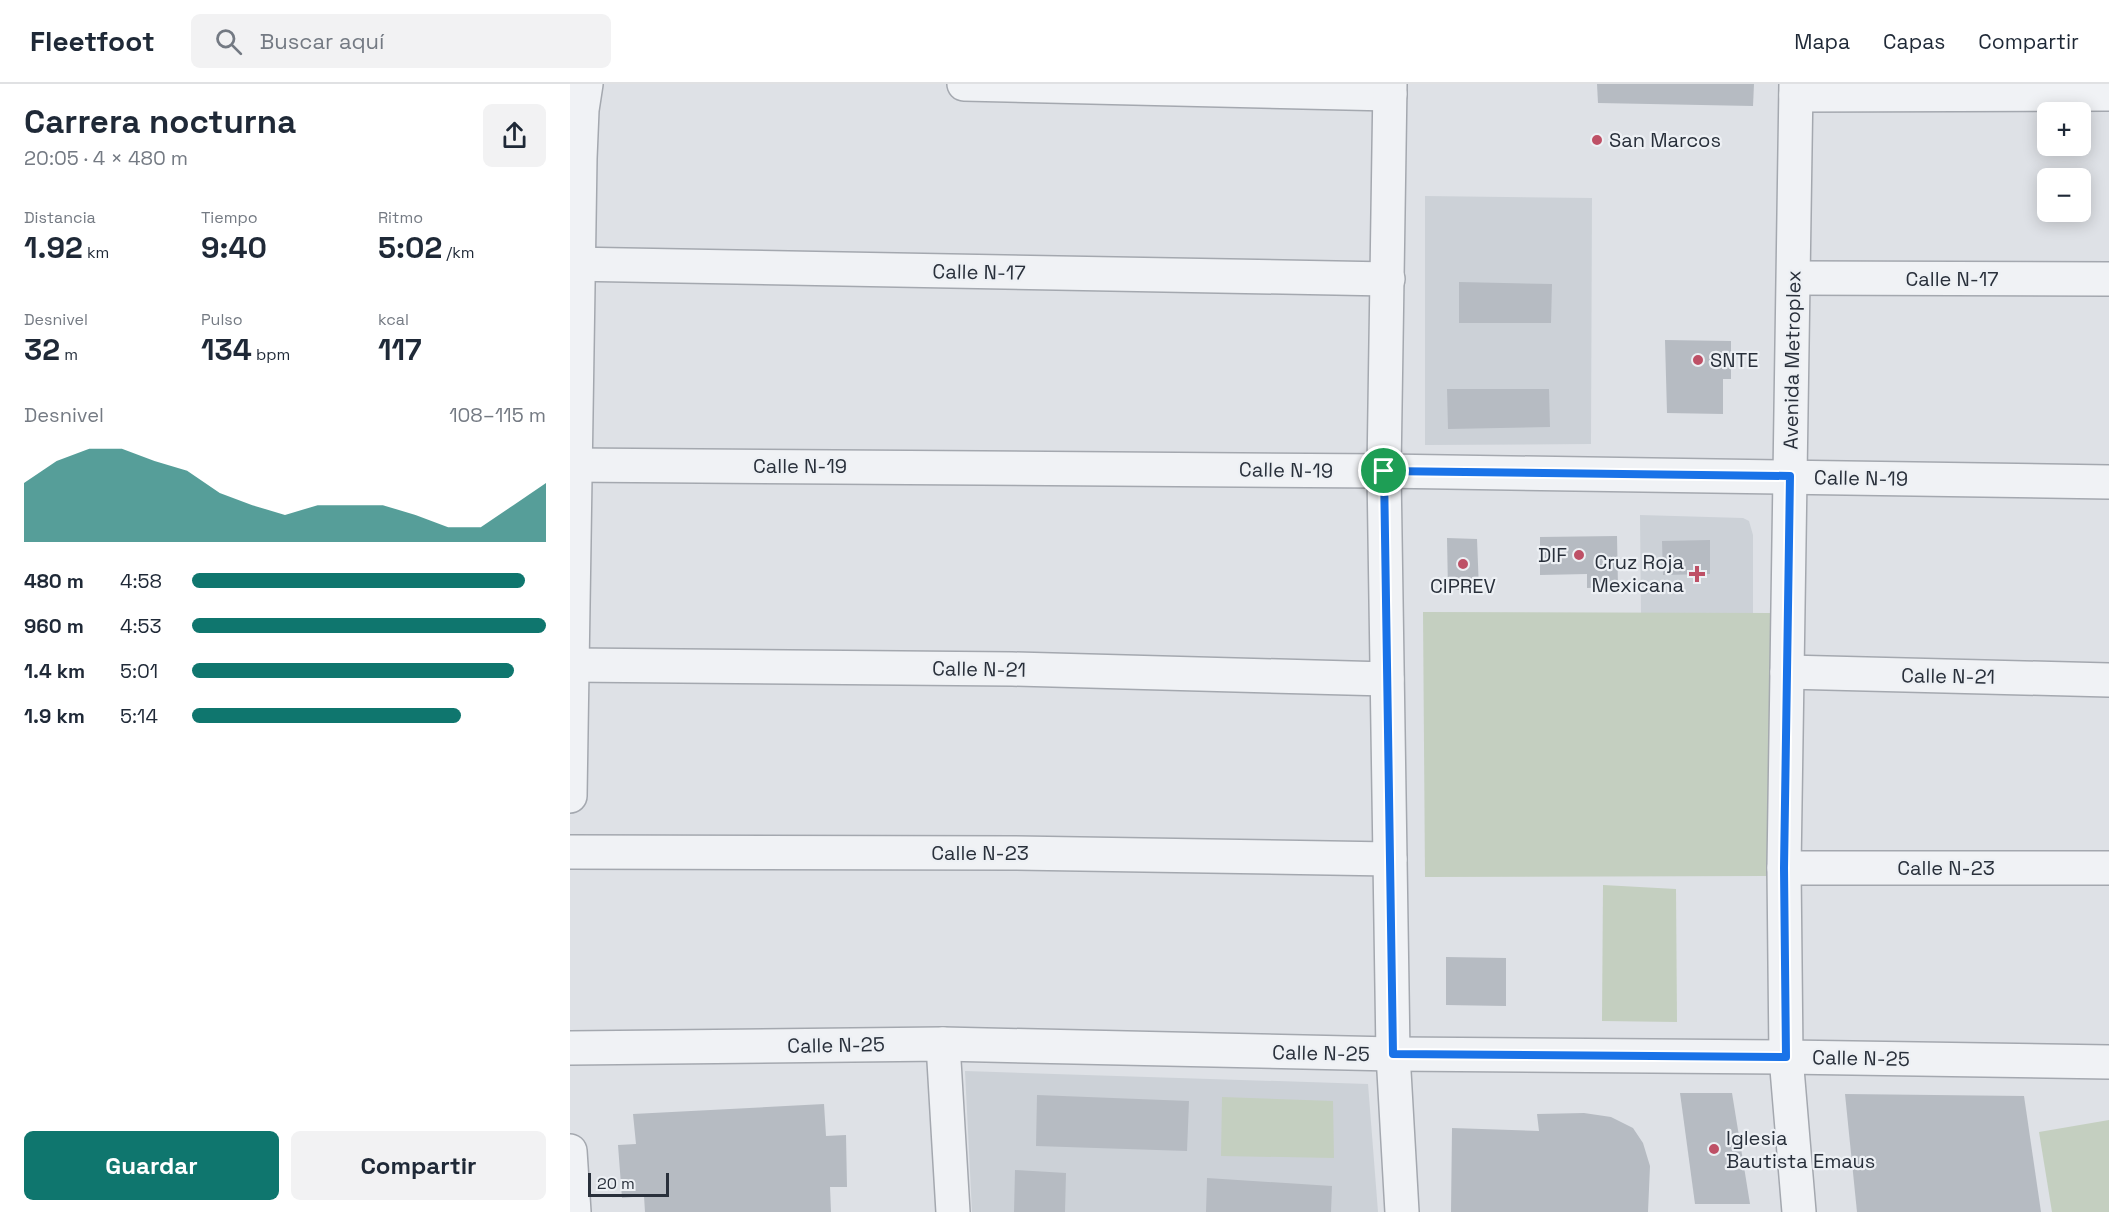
<!DOCTYPE html>
<html lang="es">
<meta charset="utf-8">
<style>
:root{--surface:#fff;--page:#f2f2f3;--text:#1f2937;--muted:#747a83;--line:#e0e1e3;--accent:#0f766e}
body{margin:0;font-family:"Space Grotesk",sans-serif;background:var(--page);color:var(--text);height:100vh;display:flex;flex-direction:column;font-size:22px;white-space:nowrap}
*{box-sizing:border-box;margin:0}
p{font-size:20px;color:var(--muted)}
.icon{flex:none;width:33px;height:33px;fill:none;stroke:currentColor;stroke-width:2;stroke-linecap:round;stroke-linejoin:round}
.map{position:relative;flex:1;overflow:hidden}
.side{display:flex;flex-direction:column;background:var(--surface);width:570px}
.side>*{flex:none}
.tools{position:absolute;left:1467px;top:18px;display:grid;gap:12px}
.tools a{display:grid;place-items:center;width:54px;height:54px;border-radius:9px;background:var(--surface);box-shadow:0 3px 15px #0003;font-size:30px}
.scale{position:absolute;left:18px;bottom:15px;width:81px;box-sizing:border-box;padding-left:6px;border:3px solid #29303b;border-top:0;font-size:16px;line-height:21px;white-space:nowrap;color:#29303b;-webkit-text-stroke:4px #edf0f4;paint-order:stroke}
.pin{position:absolute;display:grid;place-items:center;width:51px;height:51px;color:#fff;margin:-26px;border:3px solid #fff;border-radius:50%;box-shadow:0 2px 6px #0007}
.round{display:grid;place-items:center;flex:none;width:63px;height:63px;border-radius:9px;background:var(--page)}
.summary{display:flex;align-items:center;justify-content:space-between;height:102px;padding:0 24px}
h1{font-size:33px;font-weight:600;line-height:45px}
.metrics{display:grid;grid-template-columns:repeat(3,1fr);gap:9px;height:102px;padding:6px 24px}
.metrics div{display:grid;align-content:center}
.metrics b{font-size:30px;font-weight:600}
.metrics small{font-size:16px;font-weight:400}
.metrics p{font-size:16px}
.chart{height:168px;padding:12px 24px}
.chart p{display:flex;justify-content:space-between}
.chart svg{width:100%;height:108px;margin-top:6px;fill:var(--accent);opacity:.7}
.button{display:flex;gap:12px;margin-top:auto;padding:12px 24px}
.button a{flex:1;height:69px;border-radius:9px;background:var(--accent);color:#fff;font-size:24px;font-weight:600;line-height:69px;text-align:center}
.button a+a{background:var(--page);color:var(--text)}
ul{padding:0 24px;list-style:none;font-size:20px}
li{display:grid;grid-template-columns:96px 72px 1fr;align-items:center;height:45px}
li i{height:15px;border-radius:8px;background:var(--accent)}
header{display:flex;align-items:center;gap:36px;box-sizing:border-box;height:84px;padding:0 30px;background:var(--surface);border-bottom:2px solid var(--line)}
header strong{font-size:28px}
nav{display:flex;gap:33px;margin-inline-start:auto;font-size:21px}
.search{width:420px;height:54px;background:var(--page);display:flex;align-items:center;gap:15px;box-sizing:border-box;padding:0 21px;border-radius:9px;color:var(--muted);font-size:22px}
main{display:flex;flex:1;min-height:0}
.map>svg:first-child{display:block}
.built{fill:#ccd1d7}
.green{fill:#c4cfc0}
.building{fill:#b6bbc2}
.lines{fill:none;stroke-linecap:round;stroke-linejoin:round}
.minor-casing{stroke:#a4a8af;stroke-width:36}
.minor{stroke:#f0f2f5;stroke-width:33}
.route-casing{stroke:#fff;stroke-width:12}
.route{stroke:#1a73e8;stroke-width:8}
.poi-dot{fill:#be5066;stroke:#edf0f4;stroke-width:2}
.labels{text-anchor:middle;stroke-width:4.5;stroke-linejoin:round;paint-order:stroke}
.poi-label{font-size:20px;fill:#29303b;stroke:#edf0f4;text-anchor:start}
.street-label{font-size:20px;fill:#29303b;stroke:#edf0f4}
</style>
<header>
<strong>Fleetfoot</strong>
<div class="search"><svg class="icon" aria-label="search" viewBox="0 0 24 24"><circle cx="10" cy="10" r="6"/><path d="M15 15l6 6"/></svg>Buscar aquí</div>
<nav><a>Mapa</a><a>Capas</a><a>Compartir</a></nav>
</header>
<main>
<section class="side">
<div class="summary"><div><h1>Carrera nocturna</h1><p>20:05 · 4 × 480 m</p></div><a class="round"><svg class="icon" aria-label="share" viewBox="0 0 24 24"><path d="M12 15V3M7 8l5-5 5 5M5 13v7h14v-7"/></svg></a></div>
<div class="metrics">
<div><p>Distancia</p><b>1.92<small> km</small></b></div>
<div><p>Tiempo</p><b>9:40</b></div>
<div><p>Ritmo</p><b>5:02<small> /km</small></b></div>
</div>
<div class="metrics">
<div><p>Desnivel</p><b>32<small> m</small></b></div>
<div><p>Pulso</p><b>134<small> bpm</small></b></div>
<div><p>kcal</p><b>117</b></div>
</div>
<div class="chart"><p><span>Desnivel</span>108–115 m</p>
<svg viewBox="0 0 160 44" preserveAspectRatio="none"><path d="M0 44V20L10 11L20 6L30 6L40 11L50 15L60 24L70 29L80 33L90 29L100 29L110 29L120 33L130 38L140 38L150 29L160 20V44z"/></svg>
</div>
<ul>
<li><b>480 m</b>4:58<i style="width:94%"></i></li>
<li><b>960 m</b>4:53<i style="width:100%"></i></li>
<li><b>1.4 km</b>5:01<i style="width:91%"></i></li>
<li><b>1.9 km</b>5:14<i style="width:76%"></i></li>
</ul>
<div class="button"><a>Guardar</a><a>Compartir</a></div>
</section>
<div class="map">
<svg width="1539" height="1128" viewBox="0 0 1539 1128">
<rect width="100%" height="100%" fill="#dee1e6"/>
<g class="built">
<path d="M855,112l167,2 -1,246 -166,1z"/>
<path d="M1070,431l103,3 6,3 4,14v78h-112z"/>
<path d="M395,987l403,13 10,128h-406z"/>
</g>
<g class="green">
<path d="M853,528l350,1 -6,263 -342,1z"/>
<path d="M1033,801l73,4 1,133 -75,-1z"/>
<path d="M652,1013l111,4 1,57 -113,-2z"/>
<path d="M1539,1036v92h-57l-13,-80z"/>
</g>
<g class="building">
<path d="M1027,0h157l-1,22 -155,-3z"/>
<path d="M889,198l93,2 -1,39h-92z"/>
<path d="M1095,256l66,1v38h-8v35l-56,-1z"/>
<path d="M877,305h102l1,38 -102,2z"/>
<path d="M1047,452l1,51 -31,1v-14l-47,1v-38z"/>
<path d="M877,454l30,1 2,51h-31z"/>
<path d="M1140,456v34l-47,1 -1,-34z"/>
<path d="M876,873l60,1v48l-60,-1z"/>
<path d="M1110,1009h52l18,111h-55z"/>
<path d="M1275,1010l179,2 17,116h-184z"/>
<path d="M467,1011l152,6 -2,50 -151,-5z"/>
<path d="M254,1020l2,32 20,-1 1,52h-17l1,25h-186l-1,-16 -22,2 -4,-53 18,-1 -3,-30z"/>
<path d="M1014,1029l27,4 22,11 10,15 7,23 -2,46h-197l1,-84 87,3 -2,-17z"/>
<path d="M445,1086l51,3 -1,39h-51z"/>
<path d="M637,1094l125,8 -1,26h-125z"/>
</g>
<g class="lines">
<defs>
<g id="minor">
<path d="M394,0l426,10"/>
<path d="M820,0l-6,387 9,583 9,158"/>
<path d="M1226,0l-12,784 2,189 13,155"/>
<path d="M1226,11l313,-1"/>
<path d="M0,180l818,15"/>
<path d="M1224,194l315,1"/>
<path d="M0,381l814,6 725,11"/>
<path d="M0,581l442,4 375,10"/>
<path d="M1217,588l322,8"/>
<path d="M0,712l10,-638 2,-48 4,-26"/>
<path d="M0,768l445,1 375,6"/>
<path d="M1214,784h325"/>
<path d="M373,960l10,168"/>
<path d="M0,964l373,-4 450,10 393,3 323,5"/>
<path d="M0,1067l4,61"/>
</g>
</defs>
<use href="#minor" class="minor-casing"/>
<use href="#minor" class="minor"/>
</g>
<g class="lines">
<defs>
<path id="route" d="M814,387l406,5 -6,392 2,189 -393,-3z"/>
</defs>
<use href="#route" class="route-casing"/>
<use href="#route" class="route"/>
</g>
<g class="poi-dot">
<circle cx="1027" cy="56" r="6"/>
<circle cx="1128" cy="276" r="6"/>
<circle cx="1009" cy="471" r="6"/>
<circle cx="893" cy="480" r="6"/>
<path d="M1124 481h6v6h6v6h-6v6h-6v-6h-6v-6h6z"/>
<circle cx="1144" cy="1065" r="6"/>
</g>
<g class="labels">
<g class="poi-label">
<text x="1039" y="63">San Marcos</text>
<text x="1140" y="283">SNTE</text>
<text x="997" y="478" text-anchor="end">DIF</text>
<text x="1114" y="485" text-anchor="end">Cruz Roja<tspan x="1114" dy="23">Mexicana</tspan></text>
<text x="893" y="509" text-anchor="middle">CIPREV</text>
<text x="1156" y="1061">Iglesia<tspan x="1156" dy="23">Bautista Emaus</tspan></text>
</g>
<g class="street-label">
<text transform="translate(409 188) rotate(1)" y="7">Calle N-17</text>
<text x="1382" y="202">Calle N-17</text>
<text transform="translate(1222 276) rotate(-89)" y="7">Avenida Metroplex</text>
<text x="230" y="389">Calle N-19</text>
<text transform="translate(716 386) rotate(1)" y="7">Calle N-19</text>
<text transform="translate(1291 394) rotate(1)" y="7">Calle N-19</text>
<text transform="translate(409 585) rotate(1)" y="7">Calle N-21</text>
<text transform="translate(1378 592) rotate(1)" y="7">Calle N-21</text>
<text x="410" y="776">Calle N-23</text>
<text x="1376" y="791">Calle N-23</text>
<text transform="translate(266 961) rotate(-1)" y="7">Calle N-25</text>
<text transform="translate(751 969) rotate(1)" y="7">Calle N-25</text>
<text transform="translate(1291 974) rotate(1)" y="7">Calle N-25</text>
</g>
</g>
</svg>
<div class="tools">
<a>+</a>
<a>−</a>
</div>
<div class="scale">20 m</div>
<div class="pin" style="left:814px;top:387px;background:#1e9e55"><svg class="icon" aria-label="arrive" viewBox="0 0 24 24"><path d="M6 21V4h12l-3 4 3 4H6"/></svg></div>
</div>
</main>
